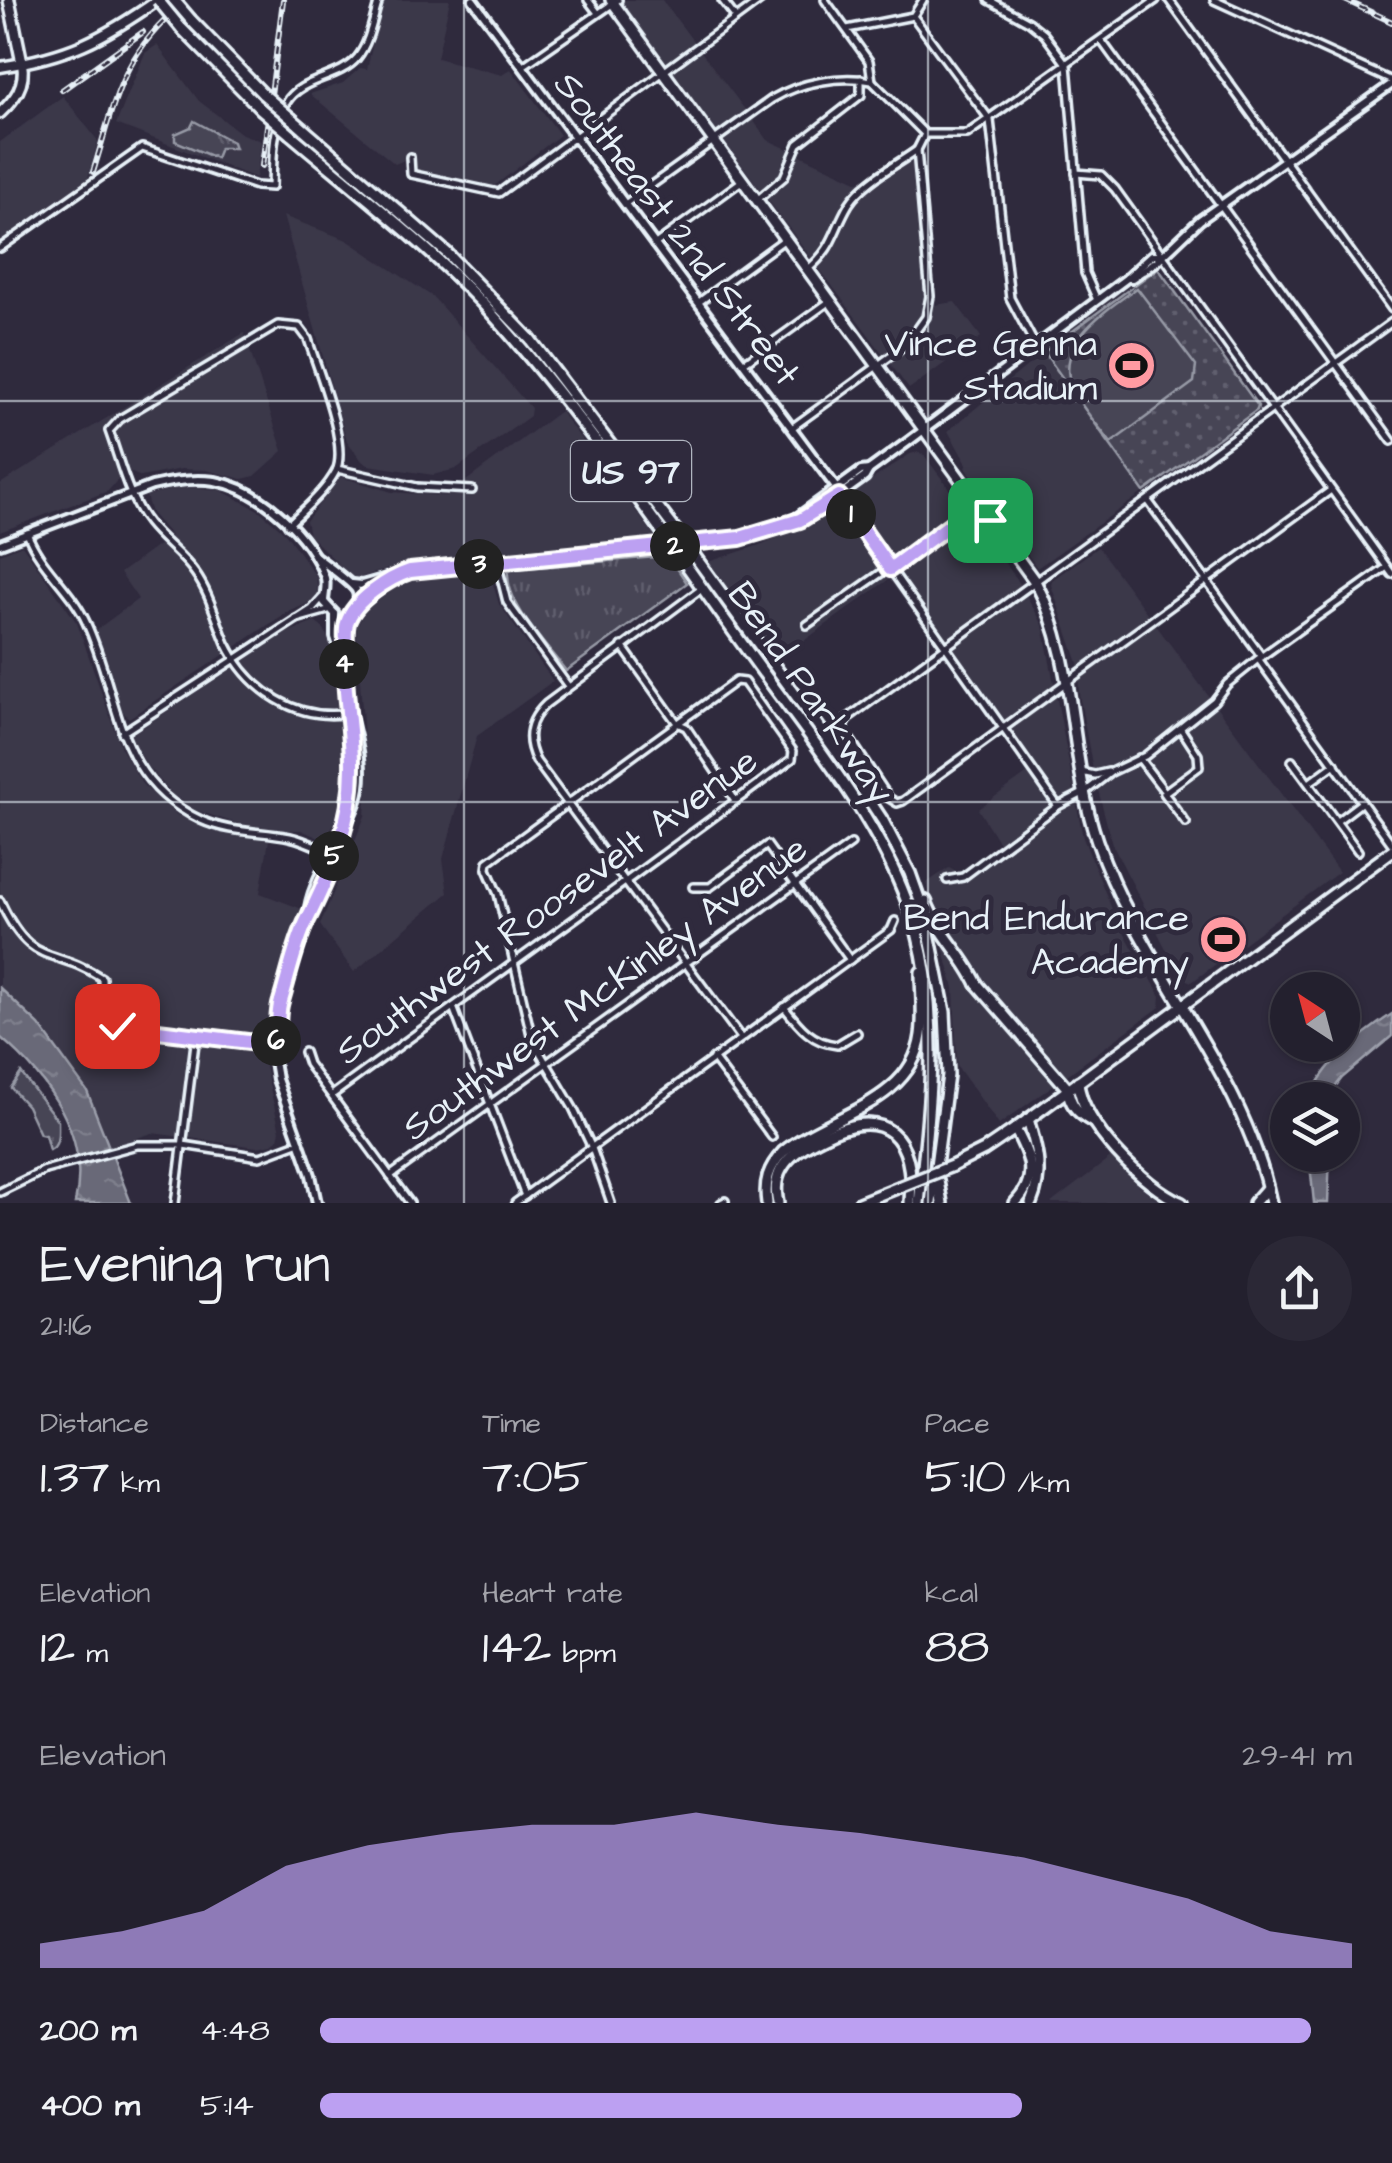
<!DOCTYPE html>
<meta charset="utf-8">
<style>
:root{--surface:#23202e;--page:#2b2836;--text:#f1f3f6;--muted:#a3a3aa;--line:#403e4a;--accent:#bca0f2}
body{margin:0;font-family:"Architects Daughter",sans-serif;background:var(--page);color:var(--text);height:100vh;display:flex;flex-direction:column;font-size:38px;white-space:nowrap}
*{box-sizing:border-box;margin:0}
p{font-size:32px;color:var(--muted)}
.icon{flex:none;width:55px;height:55px;fill:none;stroke:currentColor;stroke-width:2;stroke-linecap:round;stroke-linejoin:round}
.map{position:relative;height:1203px;overflow:hidden}
.side{display:flex;flex-direction:column;background:var(--surface);flex:1}
.side>*{flex:none}
.needle{width:65px;rotate:324deg}
.buttons{position:absolute;left:1270px;top:972px;display:grid;gap:20px}
.buttons a{display:grid;place-items:center;width:90px;height:90px;border-radius:50%;background:var(--surface);box-shadow:0 2px 8px #0004,0 0 0 2px var(--line);font-size:50px}
.pin{position:absolute;display:grid;place-items:center;width:85px;height:85px;color:#fff;margin:-42px;border-radius:20px;box-shadow:0 5px 15px #0006}
.km{position:absolute;width:50px;height:50px;margin:-25px;border-radius:50%;background:#222;color:#fff;font-size:28px;line-height:50px;text-align:center}
.round{display:grid;place-items:center;flex:none;width:105px;height:105px;border-radius:52px;background:var(--page)}
.summary{display:flex;align-items:center;justify-content:space-between;height:170px;padding:0 40px}
h1{font-size:55px;font-weight:600;line-height:75px}
.metrics{display:grid;grid-template-columns:repeat(3,1fr);gap:15px;height:170px;padding:10px 40px}
.metrics div{display:grid;align-content:center}
.metrics b{font-size:50px;font-weight:600}
.metrics small{font-size:28px;font-weight:400}
.metrics p{font-size:28px}
.chart{height:280px;padding:20px 40px}
.chart p{display:flex;justify-content:space-between}
.chart svg{width:100%;height:180px;margin-top:10px;fill:var(--accent);opacity:.7}
ul{padding:0 40px;list-style:none;font-size:32px}
li{display:grid;grid-template-columns:160px 120px 1fr;align-items:center;height:75px}
li i{height:25px;border-radius:12px;background:var(--accent)}
.map>svg:first-child{display:block}
.built{fill:#3b3749}
.grass{fill:url(#grass-tufts);stroke:#979aa6;stroke-width:2.5}
.park{fill:url(#park-dots);stroke:#979aa6;stroke-width:2.5}
.garden{fill:#464455;stroke:#979aa6;stroke-width:2.5}
.water{fill:url(#water-ripples);stroke:#9c9fab;stroke-width:2.5}
.lines{fill:none;stroke-linecap:round;stroke-linejoin:round}
.minor-casing{stroke:#e8f1f8;stroke-width:12}
.tertiary-casing{stroke:#e8f1f8;stroke-width:14}
.secondary-casing{stroke:#e8f1f8;stroke-width:15}
.primary-casing{stroke:#e8f1f8;stroke-width:16}
.trunk-casing{stroke:#e8f1f8;stroke-width:16}
.minor{stroke:#2f2a3d;stroke-width:5}
.tertiary{stroke:#2f2a3d;stroke-width:6}
.secondary{stroke:#2f2a3d;stroke-width:8}
.primary{stroke:#2f2a3d;stroke-width:9}
.trunk{stroke:#2f2a3d;stroke-width:9}
.rail-casing{stroke:#e8f1f8;stroke-width:6}
.rail{stroke:#2f2a3d;stroke-width:2.5;stroke-dasharray:8;stroke-linecap:butt}
.tertiary-bridge-casing{stroke:#e8f1f8;stroke-width:14;stroke-linecap:butt}
.primary-bridge-casing{stroke:#e8f1f8;stroke-width:16;stroke-linecap:butt}
.trunk-bridge-casing{stroke:#e8f1f8;stroke-width:16;stroke-linecap:butt}
.tertiary-bridge{stroke:#2f2a3d;stroke-width:6}
.primary-bridge{stroke:#2f2a3d;stroke-width:9}
.trunk-bridge{stroke:#2f2a3d;stroke-width:9}
.route-casing{stroke:#fff;stroke-width:20}
.route{stroke:#bca0f2;stroke-width:12}
.grid{fill:none;stroke:#e8f1f8;stroke-width:2.5;stroke-opacity:0.55}
.labels{text-anchor:middle;stroke-width:10;stroke-linejoin:round;paint-order:stroke}
.shield{fill:#2f2a3d;stroke:#b0b5c0;stroke-width:2.5}
.shield-label{font-size:35px;font-weight:bold;fill:#e8f1f8}
.street-label{font-size:38px;fill:#e8f1f8;stroke:#2f2a3d}
.poi-label{font-size:38px;fill:#e8f1f8;stroke:#2f2a3d;text-anchor:end}
</style>
<div class="map">
<svg width="1392" height="1203" viewBox="0 0 1392 1203">
<defs>
<pattern id="grass-tufts" width="24" height="20" patternUnits="userSpaceOnUse" patternTransform="scale(2.5)"><rect width="24" height="20" fill="#464455"/><path d="M3 7l-1-3M5 7V3M7 7l1-3M15 17l-1-3M17 17v-4M19 17l1-3" fill="none" stroke="#615f6e"/></pattern>
<pattern id="park-dots" width="8" height="8" patternUnits="userSpaceOnUse" patternTransform="scale(2.5)"><rect width="8" height="8" fill="#464455"/><path d="M2 2h.1M6 6h.1" fill="none" stroke="#615f6e" stroke-width="1.8" stroke-linecap="round"/></pattern>
<pattern id="water-ripples" width="26" height="14" patternUnits="userSpaceOnUse" patternTransform="scale(2.5)"><rect width="26" height="14" fill="#696978"/><path d="M2 4q2-2 4 0t4 0M15 11q2-2 4 0t4 0" fill="none" stroke="#7e7f8c"/></pattern>
</defs>
<rect width="100%" height="100%" fill="#2f2a3d"/>
<filter id="ink" filterUnits="userSpaceOnUse"><feTurbulence type="fractalNoise" baseFrequency=".01" numOctaves="2"/><feDisplacementMap in="SourceGraphic" scale="20" xChannelSelector="R" yChannelSelector="G"/><feConvolveMatrix kernelMatrix="1 2 1 2 8 2 1 2 1" color-interpolation-filters="sRGB"/></filter>
<g filter="url(#ink)">
<g class="built">
<path d="M383,0h67l-13,58 65,17 9,-6 49,66 -67,52 -76,-14 -8,-15 -14,6 -85,-70 33,-11 17,-15 7,1z"/>
<path d="M619,0h43l106,140 91,42 60,-28 15,151 21,-3 26,35 -72,52z"/>
<path d="M157,45l42,56 43,33 19,7 -5,37 -140,-54 29,-71z"/>
<path d="M63,96l35,45 -10,37 -88,63v-99z"/>
<path d="M283,216l64,24 86,57 98,111 -1,8 -74,53 -23,6 -65,-10 -6,-4 -15,-20z"/>
<path d="M244,333l39,118 -28,25 -13,3 -36,-9 -25,-1 -40,8 -9,-4 -12,4 -12,14 -108,41v-48z"/>
<path d="M1044,352l100,140 -107,76 -71,-100 1,-4 -19,-33z"/>
<path d="M560,411l97,128 -240,22 -63,18 -45,-44 -3,-14 35,-44 51,15 54,4z"/>
<path d="M918,452l6,3 93,124 26,46 40,213 33,81 45,77 -1,11 -161,118 -42,-59 -3,-78 -28,-105 23,-15 9,5 41,-30 -21,-34 51,-37 -140,-193 -110,80 -71,-97 49,-16 45,-19 108,-73z"/>
<path d="M194,487l26,3 40,21 25,22 31,43 2,17 -7,9 -25,11 -157,105 -8,-8 -25,-80 42,-31 -18,-26 51,-37 -20,-23 -5,-17 29,-8z"/>
<path d="M22,545l55,78 44,125 21,36 35,31 43,17 49,8 -9,53 42,16 -38,127 -1,22 17,73 -2,8 -6,5 -15,3 -105,-14 -42,14 -14,-36 -18,-35 -46,-58 -32,-30v-434z"/>
<path d="M1098,547l241,325 -147,110 -11,-4 -69,-134 -19,-74 -14,-76 -1,-31 -27,-78 1,-5z"/>
<path d="M486,572l4,2 9,30 54,77 -76,55 -34,123 5,34 -94,79 -34,-47 45,-109 2,-39 -11,-150 13,-21 36,-24z"/>
<path d="M315,622l9,7 6,13 13,102v47l-15,51 -27,-12h-38l-34,-9 -34,-11 -22,-15 -25,-28 -18,-31 156,-103z"/>
<path d="M1113,1156l24,28 25,19h-111z"/>
</g>
<g class="grass">
<path d="M194,121l39,21 2,6h-15l-4,10 -41,-17v-7l16,-7z"/>
<path d="M669,556l18,27 -121,88c-19,-25 -60,-67 -58,-99l6,-3z"/>
<path d="M21,1073l37,48c0,10 2,26 -9,29l-4,-15 -5,-1 -13,-28 -16,-18z"/>
</g>
<path class="park" d="M1158,268l100,138 -1,4 -113,82 -100,-140z"/>
<path class="garden" d="M1137,288l59,78 -2,16 -83,61c-12,-17 -28,-33 -37,-51 -24,-47 31,-81 63,-104z"/>
<g class="water">
<path d="M0,988l39,37 48,66 44,112h-56c16,-67 -27,-125 -75,-166z"/>
<path d="M1392,1014v22l-50,42 -17,22h-15c11,-36 52,-66 82,-86z"/>
<path d="M1309,1155h21l-2,48h-14z"/>
</g>
<g class="lines">
<defs>
<g id="minor">
<path d="M588,0l10,13"/>
<path d="M722,0l14,18"/>
<path d="M825,0l44,61 3,20"/>
<path d="M989,0l40,22 15,12 23,31 18,208 12,27"/>
<path d="M1169,0l223,309"/>
<path d="M1214,0l178,81"/>
<path d="M913,16l77,104 20,178 25,47"/>
<path d="M847,29l66,-13 10,-16"/>
<path d="M1101,40l291,401"/>
<path d="M523,66l95,-66"/>
<path d="M410,157l1,17 88,19 262,-193"/>
<path d="M1076,173l25,2 14,14 277,385"/>
<path d="M757,200l27,-23 14,-33 63,-49v-16"/>
<path d="M625,204l147,-105c29,-17 68,-24 100,-18l53,53h42l189,-134"/>
<path d="M654,245l89,-65"/>
<path d="M0,248l142,-100 114,38 16,1c1,-28 0,-59 14,-84 15,-26 52,-23 71,-45 13,-16 16,-39 22,-58"/>
<path d="M807,270c27,-22 26,-39 42,-66 14,-22 47,-39 68,-54"/>
<path d="M699,302l86,-63"/>
<path d="M744,363l86,-62"/>
<path d="M793,427l113,-82 20,-28 4,-21 -13,-146 8,-16"/>
<path d="M337,469l80,18 55,3"/>
<path d="M1331,490l-428,311 -6,2 -8,-5 -43,-65 -2,-8 4,-7 544,-396"/>
<path d="M839,496l219,310"/>
<path d="M1149,502l113,155"/>
<path d="M288,525c16,-16 37,-33 48,-54 13,-27 -19,-103 -28,-132l-9,-12 -21,-2 -158,94 -11,12c11,30 19,67 39,92 14,18 34,31 47,50 15,21 21,47 31,70 23,48 71,79 124,70"/>
<path d="M27,533c13,34 44,56 59,89 35,75 27,156 115,198 28,13 60,11 89,17 15,3 29,11 43,17"/>
<path d="M497,562l10,40 61,84"/>
<path d="M701,589l-155,115c-18,17 -21,35 -10,57l205,277"/>
<path d="M296,619l32,-9"/>
<path d="M807,625l171,-120"/>
<path d="M622,646l55,77 9,4 49,73"/>
<path d="M1259,660l133,184"/>
<path d="M122,733l190,-124 10,-11"/>
<path d="M1139,758l26,34 34,-25 -1,-12 -17,-26"/>
<path d="M1292,761l66,90"/>
<path d="M1081,772l14,3 13,-3"/>
<path d="M1309,783l26,-19"/>
<path d="M1164,793l22,30"/>
<path d="M1337,821l25,-19"/>
<path d="M947,880l16,-3 95,-71 27,-14 26,-20 34,-16 69,-55 13,-17 31,-25 129,-92"/>
<path d="M693,887h17l57,-42 83,115"/>
<path d="M0,901c32,69 51,44 102,77l1,37 9,9 158,20"/>
<path d="M453,1007l72,189"/>
<path d="M784,1007c15,19 28,36 53,38l20,-12"/>
<path d="M304,1052l4,12 102,139"/>
<path d="M713,1058l59,79"/>
<path d="M332,1095c153,-112 308,-222 460,-336l1,-8 -49,-69 -8,-1 -248,181 -1,7 11,25 34,145 41,69 19,40 19,55"/>
<path d="M390,1176l461,-332"/>
<path d="M0,1192l45,-22 92,-25h46l77,12 40,-15"/>
<path d="M175,1203l21,-168"/>
<path d="M515,1203l376,-273 4,-9"/>
<path d="M721,1203l4,-2"/>
</g>
<g id="tertiary">
<path d="M473,0l364,489"/>
<path d="M1127,278h5l25,-17 43,-41 192,-136"/>
<path d="M791,522l70,-51 8,-1 40,-29 218,-163 25,-23h8"/>
<path d="M0,544l152,-58c21,-5 42,-8 63,-5 46,8 95,54 110,97 2,8 -1,16 -1,24l11,12"/>
<path d="M699,544l41,-6 60,-19 15,-6 50,-36 4,-7"/>
<path d="M315,556c8,6 37,27 41,34 7,13 -7,23 -10,35 -3,12 -2,26 -2,38 -4,45 28,90 13,137 -12,35 -50,84 -49,119l-38,119 7,41 34,96 6,28"/>
<path d="M352,584l10,1 49,-14 244,-24"/>
<path d="M358,606l37,-29"/>
<path d="M335,614v23l8,24"/>
<path d="M349,812l3,-43 -4,-44 2,-10"/>
<path d="M309,918l24,-53 1,-9"/>
<path d="M273,1045l4,-6 -1,-18"/>
</g>
<g id="secondary">
<path d="M0,67c69,-11 101,-27 158,-67"/>
<path d="M0,113c15,-14 26,-28 22,-50"/>
</g>
<g id="primary">
<path d="M611,0l425,583c42,80 32,173 61,258 43,126 147,229 174,362"/>
<path d="M977,984l91,105c1,15 12,26 25,33"/>
<path d="M1078,1082c3,42 66,105 104,121"/>
<path d="M952,1166l32,-16 31,-21 377,-278"/>
<path d="M859,1203l40,-16"/>
<path d="M1254,1203l13,-15"/>
</g>
<g id="trunk">
<path d="M9,0l13,63"/>
<path d="M191,20l72,74"/>
<path d="M181,28l80,81"/>
<path d="M292,119l155,134 83,86 150,197 162,223 41,62 27,52 16,45 19,94 3,63 -17,128"/>
<path d="M290,134c65,55 134,108 193,170 98,107 186,239 271,356 61,85 134,169 163,272 24,89 12,181 2,271"/>
<path d="M926,901c12,32 37,53 51,83"/>
<path d="M1028,1119c9,31 16,53 3,84"/>
<path d="M1015,1129c15,27 24,49 0,74"/>
<path d="M938,1181l4,22"/>
<path d="M767,1203c-3,-21 1,-35 16,-51 45,-37 129,-49 138,-117 3,-21 0,-42 0,-63"/>
<path d="M778,1203c-3,-13 -2,-27 6,-38 9,-13 24,-21 38,-28 65,-33 93,0 88,66"/>
</g>
</defs>
<use href="#minor" class="minor-casing"/>
<use href="#tertiary" class="tertiary-casing"/>
<use href="#secondary" class="secondary-casing"/>
<use href="#primary" class="primary-casing"/>
<use href="#trunk" class="trunk-casing"/>
<use href="#minor" class="minor"/>
<use href="#tertiary" class="tertiary"/>
<use href="#secondary" class="secondary"/>
<use href="#primary" class="primary"/>
<use href="#trunk" class="trunk"/>
<defs>
<g id="rail">
<path d="M1345,0l47,22"/>
<path d="M62,90l81,-58"/>
<path d="M262,166l21,-166"/>
<path d="M93,172c23,-74 27,-116 90,-168"/>
</g>
</defs>
<use href="#rail" class="rail-casing"/>
<use href="#rail" class="rail"/>
<defs>
<path id="tertiary-bridge" d="M655,547l44,-3"/>
<path id="primary-bridge" d="M899,1187l53,-21"/>
<g id="trunk-bridge">
<path d="M158,0l23,28"/>
<path d="M174,0l17,20"/>
<path d="M263,94l29,25"/>
<path d="M261,109l29,25"/>
</g>
</defs>
<use href="#tertiary-bridge" class="tertiary-bridge-casing"/>
<use href="#primary-bridge" class="primary-bridge-casing"/>
<use href="#trunk-bridge" class="trunk-bridge-casing"/>
<use href="#tertiary-bridge" class="tertiary-bridge"/>
<use href="#primary-bridge" class="primary-bridge"/>
<use href="#trunk-bridge" class="trunk-bridge"/>
</g>
</g>
<g class="lines" filter="url(#ink)">
<defs>
<path id="route" d="M117,1026l156,19c8,-13 3,-29 8,-44 8,-26 14,-57 26,-81 24,-48 45,-97 45,-152 1,-38 -10,-77 -6,-115 1,-10 -2,-20 1,-30 7,-23 42,-45 63,-52l330,-33 60,-18 39,-24 51,73 88,-65 12,16"/>
</defs>
<use href="#route" class="route-casing"/>
<use href="#route" class="route"/>
</g>
<path class="grid" d="M464,0v1203M928,0v1203M0,401h1392M0,802h1392"/>
<defs>
<symbol id="stadium-disc" viewBox="-11 -11 22 22"><circle r="9.5" fill="#ff9aa2" stroke="#2f2a3d"/><path d="M0-5a6.5 5 0 1 0 0 10a6.5 5 0 1 0 0-10ZM-3.5-1.8h7v3.6h-7Z" fill="#111"/></symbol>
</defs>
<g fill-rule="evenodd">
<use href="#stadium-disc" x="1104" y="338" width="55" height="55"/>
<use href="#stadium-disc" x="1196" y="912" width="55" height="55"/>
</g>
<g class="labels">
<rect class="shield" x="571" y="441" width="120" height="60" rx="8"/>
<g class="shield-label">
<text x="631" y="483">US 97</text>
</g>
<g class="street-label">
<text transform="translate(678 228) rotate(53)" y="13">Southeast 2nd Street</text>
<text transform="translate(812 692) rotate(55)" y="13">Bend Parkway</text>
<text transform="translate(546 905) rotate(-36)" y="13">Southwest Roosevelt Avenue</text>
<text transform="translate(604 987) rotate(-36)" y="13">Southwest McKinley Avenue</text>
</g>
<g class="poi-label">
<text x="1097" y="356">Vince Genna<tspan x="1097" dy="44">Stadium</tspan></text>
<text x="1189" y="930">Bend Endurance<tspan x="1189" dy="44">Academy</tspan></text>
</g>
</g>
</svg>
<div class="buttons">
<a><svg class="needle" viewBox="-14 -14 28 28"><path d="M0-13l5 13h-10z" fill="#e53935"/><path d="M0 13l5-13h-10z" fill="#a3a3aa"/></svg></a>
<a><svg class="icon" aria-label="layers" viewBox="0 0 24 24"><path d="M12 4l9 5-9 5-9-5zM3 14l9 5 9-5"/></svg></a>
</div>
<div class="pin" style="left:990px;top:520px;background:#1e9e55"><svg class="icon" aria-label="arrive" viewBox="0 0 24 24"><path d="M6 21V4h12l-3 4 3 4H6"/></svg></div>
<div class="pin" style="left:117px;top:1026px;background:#d93025"><svg class="icon" aria-label="check" viewBox="0 0 24 24"><path d="M5 12l5 5 9-10"/></svg></div>
<b class="km" style="left:851px;top:514px">1</b>
<b class="km" style="left:675px;top:546px">2</b>
<b class="km" style="left:479px;top:564px">3</b>
<b class="km" style="left:344px;top:664px">4</b>
<b class="km" style="left:334px;top:856px">5</b>
<b class="km" style="left:276px;top:1041px">6</b>
</div>
<section class="side">
<div class="summary"><div><h1>Evening run</h1><p>21:16</p></div><a class="round"><svg class="icon" aria-label="share" viewBox="0 0 24 24"><path d="M12 15V3M7 8l5-5 5 5M5 13v7h14v-7"/></svg></a></div>
<div class="metrics">
<div><p>Distance</p><b>1.37<small> km</small></b></div>
<div><p>Time</p><b>7:05</b></div>
<div><p>Pace</p><b>5:10<small> /km</small></b></div>
</div>
<div class="metrics">
<div><p>Elevation</p><b>12<small> m</small></b></div>
<div><p>Heart rate</p><b>142<small> bpm</small></b></div>
<div><p>kcal</p><b>88</b></div>
</div>
<div class="chart"><p><span>Elevation</span>29–41 m</p>
<svg viewBox="0 0 160 44" preserveAspectRatio="none"><path d="M0 44V38L10 35L20 30L30 19L40 14L50 11L60 9L70 9L80 6L90 9L100 11L110 14L120 17L130 22L140 27L150 35L160 38V44z"/></svg>
</div>
<ul>
<li><b>200 m</b>4:48<i style="width:96%"></i></li>
<li><b>400 m</b>5:14<i style="width:68%"></i></li>
</ul>
</section>
